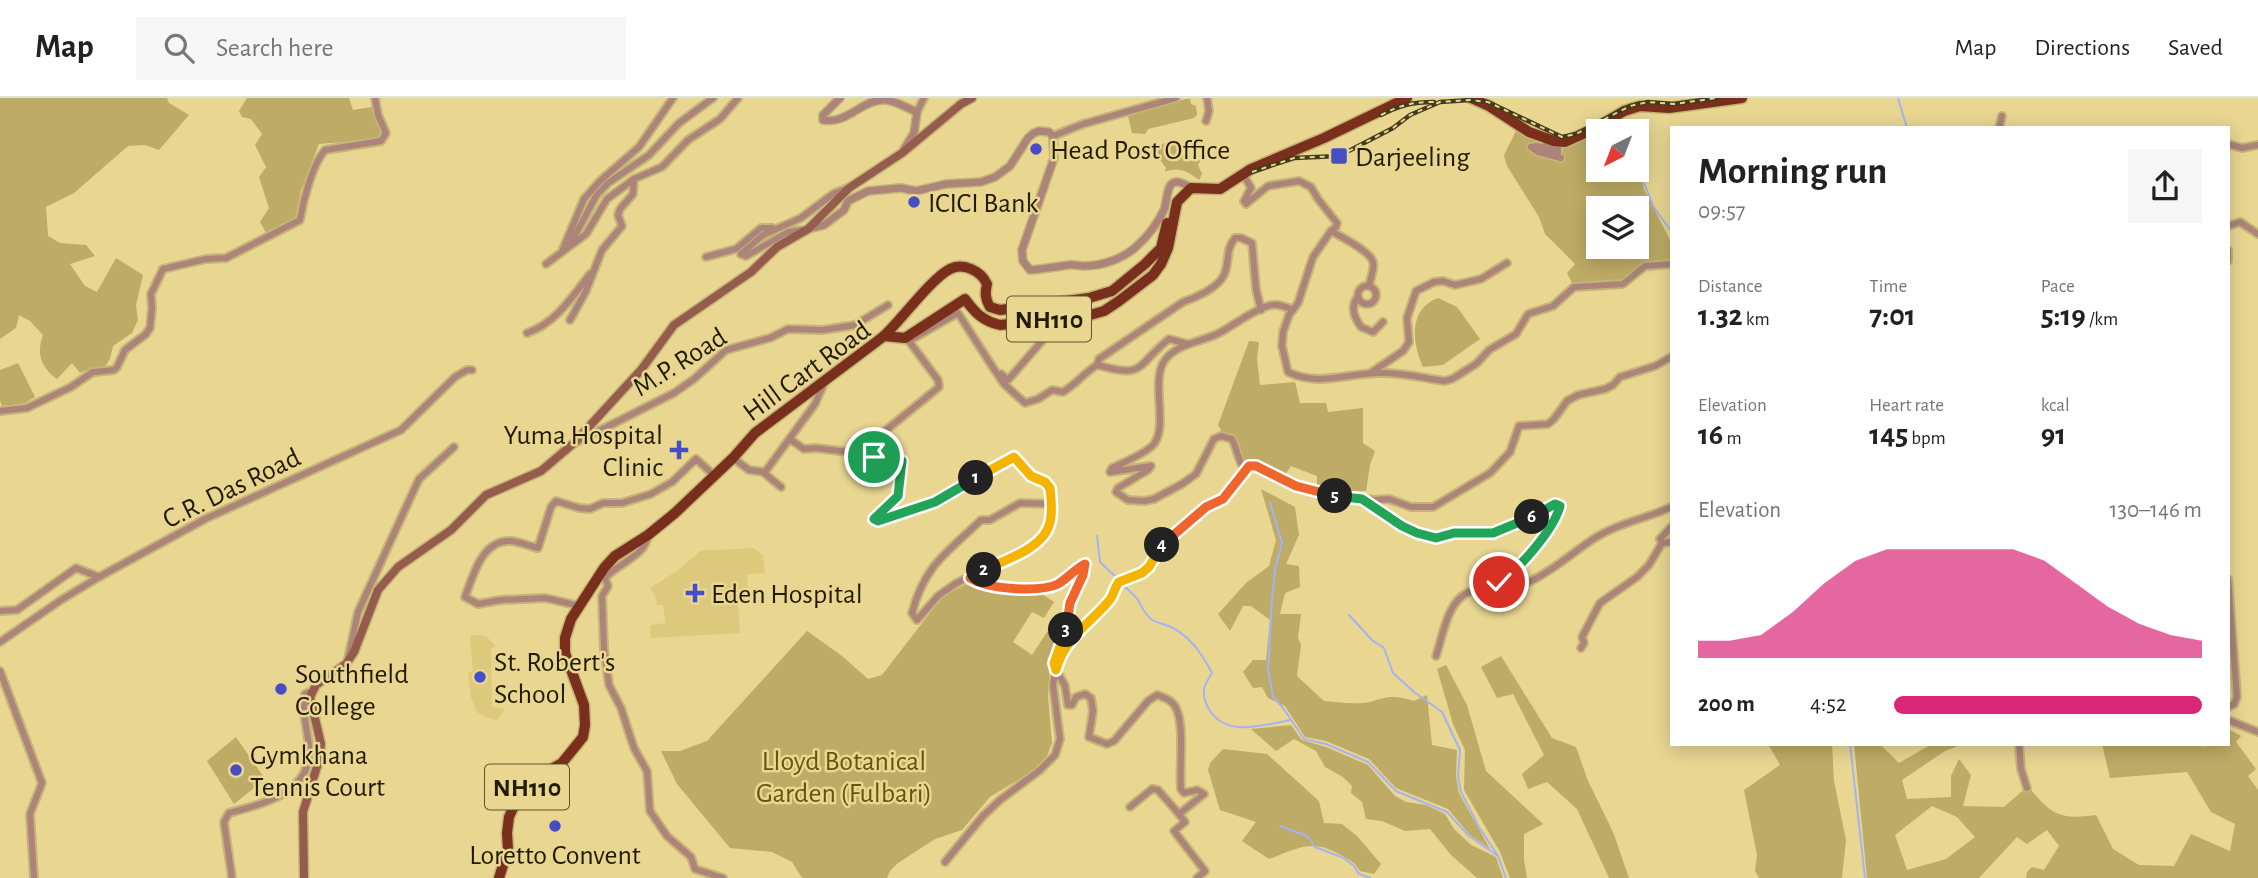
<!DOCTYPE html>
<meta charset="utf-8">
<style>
:root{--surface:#fff;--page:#f6f6f6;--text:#222;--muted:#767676;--line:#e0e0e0;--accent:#db2777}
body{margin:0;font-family:"Alegreya Sans",sans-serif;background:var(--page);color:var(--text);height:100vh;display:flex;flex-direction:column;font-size:26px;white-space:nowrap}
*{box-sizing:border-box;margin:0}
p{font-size:23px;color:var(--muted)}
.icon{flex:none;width:38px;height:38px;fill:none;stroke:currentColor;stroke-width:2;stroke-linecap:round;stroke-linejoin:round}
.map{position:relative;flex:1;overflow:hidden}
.side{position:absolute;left:1670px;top:28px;width:560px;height:620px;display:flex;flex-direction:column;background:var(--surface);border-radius:0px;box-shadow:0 4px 18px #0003}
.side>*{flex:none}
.needle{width:46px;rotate:222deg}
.controls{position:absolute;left:1586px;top:21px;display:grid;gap:14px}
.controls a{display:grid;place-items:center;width:63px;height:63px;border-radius:0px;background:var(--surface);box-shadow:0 4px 18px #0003;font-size:35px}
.pin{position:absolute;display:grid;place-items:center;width:60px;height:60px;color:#fff;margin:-30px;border:4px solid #fff;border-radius:50%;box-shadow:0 2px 7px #0007}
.km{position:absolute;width:35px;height:35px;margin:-18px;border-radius:50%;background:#222;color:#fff;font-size:19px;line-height:35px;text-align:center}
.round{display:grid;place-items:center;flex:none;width:74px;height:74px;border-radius:0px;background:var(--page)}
.summary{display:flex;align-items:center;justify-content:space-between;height:119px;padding:0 28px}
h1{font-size:38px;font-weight:700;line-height:52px}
.stats{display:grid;grid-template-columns:repeat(3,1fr);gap:10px;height:119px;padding:7px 28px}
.stats div{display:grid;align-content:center}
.stats b{font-size:30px;font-weight:700}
.stats small{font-size:19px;font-weight:400}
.stats p{font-size:19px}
.chart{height:196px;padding:14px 28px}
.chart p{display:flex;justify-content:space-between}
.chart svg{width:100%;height:126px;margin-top:7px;fill:var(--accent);opacity:.7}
ul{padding:0 28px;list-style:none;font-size:23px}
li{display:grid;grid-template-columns:112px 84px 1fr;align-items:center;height:52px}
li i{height:18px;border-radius:9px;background:var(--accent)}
header{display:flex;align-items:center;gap:42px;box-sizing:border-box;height:98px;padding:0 35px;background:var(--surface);border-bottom:2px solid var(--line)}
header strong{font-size:33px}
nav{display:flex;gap:38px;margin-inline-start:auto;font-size:24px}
.search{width:490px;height:63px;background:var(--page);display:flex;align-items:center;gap:18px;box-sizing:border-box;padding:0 24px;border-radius:0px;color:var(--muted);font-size:26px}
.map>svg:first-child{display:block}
.built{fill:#ddc97c}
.green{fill:#beab65;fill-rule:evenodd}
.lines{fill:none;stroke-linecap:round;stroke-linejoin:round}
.stream{stroke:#a5b2f3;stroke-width:2}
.minor-casing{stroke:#c4b477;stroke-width:10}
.tertiary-casing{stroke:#c4b477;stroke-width:10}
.secondary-casing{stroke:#c4b477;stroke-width:11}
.trunk-casing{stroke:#c4b477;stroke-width:13}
.minor{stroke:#ac8479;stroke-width:6}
.tertiary{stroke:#ac8479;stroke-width:7}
.secondary{stroke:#955b4d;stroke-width:8}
.trunk{stroke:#7a2f1c;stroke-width:10}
.rail-casing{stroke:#443b1a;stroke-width:4.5}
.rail{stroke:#e8d691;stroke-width:2;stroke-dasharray:5;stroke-linecap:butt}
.split-1-casing{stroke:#fff;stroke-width:14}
.split-2-casing{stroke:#fff;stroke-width:14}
.split-3-casing{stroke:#fff;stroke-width:14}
.split-4-casing{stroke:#fff;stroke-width:14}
.split-5-casing{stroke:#fff;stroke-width:14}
.split-6-casing{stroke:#fff;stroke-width:14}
.split-7-casing{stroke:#fff;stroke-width:14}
.split-1{stroke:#22a559;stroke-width:9}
.split-2{stroke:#f5b400;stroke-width:9}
.split-3{stroke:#f0652b;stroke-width:9}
.split-4{stroke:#f5b400;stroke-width:9}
.split-5{stroke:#f0652b;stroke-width:9}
.split-6{stroke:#22a559;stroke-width:9}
.split-7{stroke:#22a559;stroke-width:9}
.poi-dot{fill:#474ec3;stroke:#e8d691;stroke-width:2.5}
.labels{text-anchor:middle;stroke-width:5;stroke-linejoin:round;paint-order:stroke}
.shield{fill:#e8d691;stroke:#5d532c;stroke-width:2}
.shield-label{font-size:26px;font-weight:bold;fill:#221b01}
.poi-label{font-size:28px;fill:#221b01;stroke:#e8d691;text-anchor:start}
.street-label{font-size:28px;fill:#221b01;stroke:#e8d691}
.park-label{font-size:28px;fill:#66550b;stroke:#e8d691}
</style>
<header>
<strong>Map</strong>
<div class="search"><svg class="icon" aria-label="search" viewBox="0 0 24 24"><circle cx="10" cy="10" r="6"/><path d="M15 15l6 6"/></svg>Search here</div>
<nav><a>Map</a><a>Directions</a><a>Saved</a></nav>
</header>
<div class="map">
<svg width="2258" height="780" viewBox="0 0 2258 780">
<rect width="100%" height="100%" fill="#e8d691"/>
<g class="built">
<path d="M754,450l9,8 2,17 -18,1 1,15 -11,1 3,43 -89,5 -1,-13 16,-2 -3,-18h-6l-2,-9 -5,-8 27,-17 23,-20z"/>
<path d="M472,537l14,1 10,10 -5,3 1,58 13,2 -8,11 -10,-2 -10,-6 -6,-15 -3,-24 5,-3 -3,-32z"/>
</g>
<g class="green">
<path d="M0,0h167l2,5 20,12 -30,35 -14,-5 -17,1 -54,47 -28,14 2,29 12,7 26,2 9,11 -25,8 15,22 12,6 19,-34 27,17 -7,30 2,15 -6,13 -19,13 -3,13 -11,17 -12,-6 -7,3 -8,-10 -15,16c-16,-12 -21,-25 -14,-44l-13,-14 -11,-6 -3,13 -16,11z"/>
<path d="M247,0h102l4,12 19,-3 10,25 -4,7 -59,5 -18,46 -6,29 -8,6 -21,8 -6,-11 9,-14 -10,-31 7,-10 -11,-22 7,-11 -11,-15 -9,-2 -3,-6z"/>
<path d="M1185,1h5l1,5 5,2 1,9 -3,3 -46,11 -3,5 -13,-1 -4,-17z"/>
<path d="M1516,33c34,16 49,20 82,0v39h38v-22l8,41 27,53v17l-28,5 -22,18 -49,1 -5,-10 8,-9 -30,-30 -6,-17 -32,-51 -3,-11zM1598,110h38v39h-38z"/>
<path d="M1168,44c12,3 15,9 21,19l12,-1 -3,5 4,9 -3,6c-11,-8 -20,-14 -34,-8l1,-4 -8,-11 -3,-10z"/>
<path d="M1438,200l19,9 23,32 -37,26 -20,2c-11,-24 -15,-58 15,-69z"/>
<path d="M1249,243l10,1 -2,17 3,26 35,-3 5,21h26l2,9 35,-4v35l12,8 -5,14 -4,26 -25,1 -24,-7v-9l-26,-10 -6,9c-14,-8 -24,-16 -41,-13 -8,-17 -1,-22 -22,-30l-4,-7z"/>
<path d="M18,265l17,34 -10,6 -23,3 -2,-5v-31z"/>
<path d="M1261,391l34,18 4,28 -13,29 13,2 1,21 -15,6 -5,21h21l-3,24 3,7 -4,31 27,25c14,1 33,4 46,1 18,-6 25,-7 44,-1l13,-6 5,50 25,5 -1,26 3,17 31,56 -20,-14 -22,-26 -52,-21 -27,-29 -43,-18 -21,-4 -20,-31 -17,-8 -6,-11 -9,1 -10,-16 10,-12h13l4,-40 -19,-14h-8l-13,25 -12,-17 28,-31 23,-17 7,-26z"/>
<path d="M969,485l20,8 53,3 12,8 -10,16 -12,-6 -19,30 19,13 19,-29 10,5 -11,29 -2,36 4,47 -5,13 -16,16 -41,25 -28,33 -27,9 -37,24 -8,8 -3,7h-85l-10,-16 -20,-10 -42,-4 -53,-64 -16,-33h19l27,-10 100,-110 35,25 26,23 14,-4 61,-79z"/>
<path d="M1501,558l51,82 24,9 12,34 25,51 16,46h-20l-32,-69 -30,-27 -19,7 -6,-15 22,-19 -31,-61 -16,4 -16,-31z"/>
<path d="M1446,567l21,40 19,66 57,53 -19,10v26l3,18h-17l-10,-26 -36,-62 1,-40 -12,-26 -16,-55z"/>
<path d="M1291,627l11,15 24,7 42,18 27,31 11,6 20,3 19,9 9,15 17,16 25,12 7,21h-26l-26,-23 -21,-26 -25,2 -23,-10 -16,-2 -4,-17 -11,-9 1,-7 -9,-9 -18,-10 -9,-16 -22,-12 -18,12 -25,-22z"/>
<path d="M2228,631l13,7 -5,6 20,27 -8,7 10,14v88h-232l1,-6 5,-5 12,3 15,-24 -12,-16 -20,14 -10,-7 -38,41h-112l-13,-134h26l19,19 33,-19h31l-18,7 -43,29 5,19 44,-2v-21l8,-17 12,16 -8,31 41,1 24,-21c23,29 32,34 68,29l17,34 26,16 35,1 17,-32 39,17 5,-27 -24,-12 -24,-40 -77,6 -8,-34h93l11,3 2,-3h20zM1932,708l25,11 18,20 -29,22 -39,11 -12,-35z"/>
<path d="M236,639l29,42 -31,25 -27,-43z"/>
<path d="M1768,646h64l2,37 12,59 -4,38h-83l-4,-7 2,-16 -13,-65 36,-25z"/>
<path d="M1223,651l44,5 52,47 5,22 18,1 15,12 24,28 -7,10 -14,-3c-5,-9 -12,-12 -21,-17 -28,-16 -43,-5 -70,5l-27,-18 14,-19 -36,-12 -12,-40 2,-7z"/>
</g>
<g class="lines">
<g class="stream">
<path d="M1898,0l9,30"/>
<path d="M1636,64l17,44 18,25"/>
<path d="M1270,404l12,41 -7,26 -3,31 -4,68 5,29 10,11 21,31 22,5 42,18 28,29 51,21 22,24 29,20"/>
<path d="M1097,438l3,26 19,18"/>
<path d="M1122,486c5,5 12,10 16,16 4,7 6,13 13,19 5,4 14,5 20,8 20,10 31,27 41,46 -7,11 -11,18 -6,30 14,36 55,23 84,17"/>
<path d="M1349,517l23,25 12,8 9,25 21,19 28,20 18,38 -2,26 3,16 18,35 19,29 8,22"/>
<path d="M1850,646l15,134"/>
<path d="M1280,728l27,10 8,11 29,11 10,8 5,8 11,4"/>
</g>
<defs>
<g id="minor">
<path d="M917,14l7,-14"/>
<path d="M1206,23l3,-10 -2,-13"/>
<path d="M1999,30l3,-12"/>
<path d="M1053,38l30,-12 93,-26"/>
<path d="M1546,45l12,5v5l-20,-7 -7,1 7,5 23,6"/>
<path d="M2228,46l14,4 16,-3"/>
<path d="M1243,76l8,14 -7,13 2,3 22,-18 31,-5 12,6 7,12 19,24 -1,4 -5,4c9,5 40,21 42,31 2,7 -3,17 -4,24"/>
<path d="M2228,128l12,-4 18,12"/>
<path d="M1331,133l-18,26 -15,46 -9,12 -6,17 -1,14 6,26c31,15 59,1 91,1 21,-1 44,5 65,8l8,-2 24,-15 13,-14 27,-16 12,-20 25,-8 21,-19 49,-3 22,-18 26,-2"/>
<path d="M572,143l24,-45 12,-13 41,-28 30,-32 34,-25"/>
<path d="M563,151l21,-50 16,-18 39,-34 34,-49"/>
<path d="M2228,152v11"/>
<path d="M741,156l22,-19 38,-17 32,-24 15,-6"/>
<path d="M741,156l5,2 42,-24 14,-2"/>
<path d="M706,159l30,-8 25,-21h11"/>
<path d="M546,166l40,-30 21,-35 27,-20 28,-12 26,-27 32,-21 18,-21"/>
<circle cx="1367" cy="197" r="9"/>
<path d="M1358,198c-8,11 -4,21 3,31l12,5 10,-10"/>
<path d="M570,222l16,-29 16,-41 20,-24 -4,-11 2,-6 13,-15 1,-15"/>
<path d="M527,235c28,-9 46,-37 63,-59"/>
<path d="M905,240l4,3 49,-28 34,53 12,18 21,19 13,-4 14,-9 11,2c13,-8 21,-19 34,-27 49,14 38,1 72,-26l19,5"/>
<path d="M1097,267l2,-6 84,-57c12,-4 35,-14 41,-27 6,-13 1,-25 11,-37h6l11,5 4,46 5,21"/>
<path d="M1372,274l31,-21 6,-9 -2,-24 9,-27 18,-9 9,-1 12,4 26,-6 26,-16"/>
<path d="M1001,276l7,6 34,-39"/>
<path d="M0,313l27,-3 44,-21 22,-15 21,-2 3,-3 8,-17 21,-16 4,-6 2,-20 -1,-14 12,-25 43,-10 20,-1 74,-38c3,-19 12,-55 25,-70l56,-9 5,-8 -8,-18 -3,-17"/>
<path d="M791,342l13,9 11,-1 50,6 25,10 8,-4 4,1 -4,35 -24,23 4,2 57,-19 79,-45 17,19 14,6 5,6v37l-16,19 -79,40 -17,12 -21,24 -5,-7c13,-49 35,-60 69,-93h9l30,-17 31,1"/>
<path d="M577,344l97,-49 20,-14 32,-29 44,-12 18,-9 35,1 32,-5 33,-20"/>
<path d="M858,355l81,-66 -1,-7 -29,-39"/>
<path d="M733,360l16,12 16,2 50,-68 9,-21"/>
<path d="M1245,371c-8,-9 -7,-19 -13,-30l-11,-3 -7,3 -18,35 -14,10 -28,15 -10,2 -16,-1 -12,-8 2,-4 30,-18 3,-4 -41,6 2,-4c13,-6 28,-12 39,-21 19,-16 0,-60 12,-84 10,-19 39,-21 56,-30 15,-8 37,-25 53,-28 7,-1 14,2 21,5"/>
<path d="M763,374l18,15"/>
<path d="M1363,402l39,26 15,7 19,5 18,-5 25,1 27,-4 16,-7 32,-19 6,2c-6,23 -30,48 -47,65 -5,5 -12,9 -17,15 32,11 79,-38 104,-51 22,-13 48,-17 71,-28"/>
<path d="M1671,429l-11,12 2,4 9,-1"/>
<path d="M648,437c-2,21 -30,28 -43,43l3,8 -6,10 2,53 5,36 12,23 13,40 13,23 3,40 17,25 24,21 4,12 28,9"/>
<path d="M970,480c17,11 69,15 88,6 10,-6 17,-15 27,-20l-2,11 -13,28 -2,21 -12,34"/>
<path d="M2228,481l9,118 -3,7 -6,3"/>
<path d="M580,508l-35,-8 -44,2 -23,4 -13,-7c8,-21 17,-58 46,-56 9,1 18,5 27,7l13,-41 5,-6 23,7 11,1 13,-6h19l29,-9 21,-12 24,-23 19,17"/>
<path d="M0,513l17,-1 59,-42 23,9 106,-58 196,-89 54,-53 12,-7h5"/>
<path d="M0,544l61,-42 38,-23"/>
<path d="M1581,550l3,-5 -2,-6 18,-34 37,-26 12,-12 13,-22"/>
<path d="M1436,558c7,-20 11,-55 33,-64 9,-4 17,-2 27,-6"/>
<path d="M348,561l10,-47 61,-133 35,-32"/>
<path d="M0,573l42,112 -12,31 4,64"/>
<path d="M2228,622l30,12"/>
<path d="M2019,646l2,25 6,19"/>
<path d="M1130,709l22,-18 6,1 21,24 25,-20 -7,-4 -13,3 -3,-4c-2,-21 4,-63 -5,-81 -4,-8 -11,-10 -19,-13l-9,6 -34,40 -7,3 -18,-7 4,-26 -2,-13 -6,-4 -9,3 -4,8h-4l-3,-19 -9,-17c8,-30 33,-45 52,-67 6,-6 6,-14 11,-20l23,-9 7,-6 11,-20 30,-28 16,-12 17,-8 26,-33h7l40,20 36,10 43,4 14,-1 22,8h22l57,-34 20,-21 9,-26 29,-2 6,-5 13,-18 11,-6 27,-6 8,-4 7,-8 35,-11 16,-9"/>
<path d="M1179,716l6,8 -11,9 31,40 -8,7"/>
<path d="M945,764l38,-46 17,-16 40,-30 15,-15 5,-16 -7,-54 3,-17"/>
<path d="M232,780l-8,-56 5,-9c33,-9 83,-20 80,-65 -1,-18 -8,-36 -4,-54l7,-3"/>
</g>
<g id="tertiary">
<path d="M840,0l-17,17v5c24,5 40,-22 63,-20 10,1 21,8 31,12l-3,21 -10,16"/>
<path d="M808,131l16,-4 20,-15 4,-9 20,-10 33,-3 15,3 30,-7 35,-2 14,-5 15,-11 18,-28 6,-5 5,-2 10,1 4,4 1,22 -32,92 1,11 7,9c13,-1 25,-3 38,-5 5,-1 10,1 16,1 19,0 41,-8 54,-21 10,-9 20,-23 26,-35 5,-13 0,-40 27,-22"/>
</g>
<path id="secondary" d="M304,780l-1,-66 16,-52 2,-16 -11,-47 6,-12 30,-21 8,-12 24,-62 20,-23 53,-37 35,-35 55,-24 33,-28 67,-73 33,-45 77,-53 26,-25 31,-18 41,-41 53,-35 59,-49 11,-6"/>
<g id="trunk">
<path d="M1471,0l18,8 40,26 25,9 11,1 29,-13 30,-18 16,-5 29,2 73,-10"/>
<path d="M884,238c17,-16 48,-58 66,-67 13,-7 31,2 37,15 -2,9 -2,15 3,23l10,3 89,-12 23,-7 33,-27 16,-16 6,-25"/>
<path d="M499,780l9,-29 -1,-16 2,-16 10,-22 15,-16 28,-16 21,-26 2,-12 -1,-20 -19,-52v-15l6,-19 33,-51 11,-12 33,-21 27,-22 58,-55 22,-25 129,-97 21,2 60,-39c10,14 18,22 35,26l90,-10 14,-4 15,-10 34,-26 8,-11 7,-16 9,-46 14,-14 29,1 31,-20 73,-31 83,-40"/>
</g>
</defs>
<use href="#minor" class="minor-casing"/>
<use href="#tertiary" class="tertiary-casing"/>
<use href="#secondary" class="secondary-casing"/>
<use href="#trunk" class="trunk-casing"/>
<use href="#minor" class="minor"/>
<use href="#tertiary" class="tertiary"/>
<use href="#secondary" class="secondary"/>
<use href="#trunk" class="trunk"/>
<defs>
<g id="rail">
<path d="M1381,17c19,-10 32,-13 53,-13"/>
<path d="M1252,74l42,-14 45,-2 54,-28 17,-13 30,-13 30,-2 18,2 74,35 14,-3 54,-28 18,-4 26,2 43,-6"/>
</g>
</defs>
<use href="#rail" class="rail-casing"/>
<use href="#rail" class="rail"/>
</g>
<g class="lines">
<defs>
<path id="split-1" d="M874,359l16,7 8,-4 4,1 -4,35 -24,23 4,2 57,-19 41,-24"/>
<path id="split-2" d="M976,380l38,-21 17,19 14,6 5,6c1,11 3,23 0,34 -5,26 -45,38 -66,48"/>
<path id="split-3" d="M984,472l-14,8c17,11 69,15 88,6 10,-6 17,-15 27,-20l-2,11 -13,28 -4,27"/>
<path id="split-4" d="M1066,532l-12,33 2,7c8,-31 33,-46 52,-68 6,-6 6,-14 11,-20l23,-9 7,-6 13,-22"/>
<path id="split-5" d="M1162,447l44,-38 17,-8 26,-33h7l40,20 39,10"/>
<path id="split-6" d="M1335,398l27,3 40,27 15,7 19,5 18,-5h39l39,-16"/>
<path id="split-7" d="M1499,484c20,-12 55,-53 61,-76l-5,-2 -23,13"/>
</defs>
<use href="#split-1" class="split-1-casing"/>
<use href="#split-2" class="split-2-casing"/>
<use href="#split-3" class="split-3-casing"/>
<use href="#split-4" class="split-4-casing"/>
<use href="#split-5" class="split-5-casing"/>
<use href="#split-6" class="split-6-casing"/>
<use href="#split-7" class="split-7-casing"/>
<use href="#split-1" class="split-1"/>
<use href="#split-2" class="split-2"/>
<use href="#split-3" class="split-3"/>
<use href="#split-4" class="split-4"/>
<use href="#split-5" class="split-5"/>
<use href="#split-6" class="split-6"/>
<use href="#split-7" class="split-7"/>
</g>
<g class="poi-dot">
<circle cx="1036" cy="51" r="7"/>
<rect x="1330" y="49" width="18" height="18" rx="3.5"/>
<circle cx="914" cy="104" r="7"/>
<path d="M675.5 341.5h7v7h7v7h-7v7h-7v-7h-7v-7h7z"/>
<path d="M691.5 484.5h7v7h7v7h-7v7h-7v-7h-7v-7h7z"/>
<circle cx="480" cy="579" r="7"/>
<circle cx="281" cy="591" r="7"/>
<circle cx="236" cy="672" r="7"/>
<circle cx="555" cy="728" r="7"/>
</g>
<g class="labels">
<g class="shield">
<rect x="1007" y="198.5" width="84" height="45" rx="5"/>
<rect x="485" y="666.5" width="84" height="45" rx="5"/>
</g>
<g class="shield-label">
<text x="1049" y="230">NH110</text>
<text x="527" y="698">NH110</text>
</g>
<g class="poi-label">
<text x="1050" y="61">Head Post Office</text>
<text x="1355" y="68">Darjeeling</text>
<text x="928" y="114">ICICI Bank</text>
<text x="663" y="346" text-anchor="end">Yuma Hospital<tspan x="663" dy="32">Clinic</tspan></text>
<text x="711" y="505">Eden Hospital</text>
<text x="494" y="573">St. Robert's<tspan x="494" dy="32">School</tspan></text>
<text x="295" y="585">Southfield<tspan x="295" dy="32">College</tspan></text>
<text x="250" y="666">Gymkhana<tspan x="250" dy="32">Tennis Court</tspan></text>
<text x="555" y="766" text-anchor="middle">Loretto Convent</text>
</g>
<g class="street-label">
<text transform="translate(679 263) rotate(-32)" y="10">M.P. Road</text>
<text transform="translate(806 272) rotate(-36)" y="10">Hill Cart Road</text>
<text transform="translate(231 389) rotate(-26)" y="10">C.R. Das Road</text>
</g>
<g class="park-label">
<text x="844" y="672">Lloyd Botanical<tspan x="844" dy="32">Garden (Fulbari)</tspan></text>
</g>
</g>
</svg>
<div class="controls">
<a><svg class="needle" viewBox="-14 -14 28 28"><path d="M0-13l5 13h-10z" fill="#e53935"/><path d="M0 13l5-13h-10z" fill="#767676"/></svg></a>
<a><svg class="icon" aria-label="layers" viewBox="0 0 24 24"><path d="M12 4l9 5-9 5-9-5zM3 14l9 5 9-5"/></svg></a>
</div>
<div class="pin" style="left:874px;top:359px;background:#1e9e55"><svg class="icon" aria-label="arrive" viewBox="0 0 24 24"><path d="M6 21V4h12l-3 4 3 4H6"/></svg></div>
<div class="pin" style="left:1499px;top:484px;background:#d93025"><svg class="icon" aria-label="check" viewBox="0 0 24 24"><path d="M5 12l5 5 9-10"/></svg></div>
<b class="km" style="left:976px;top:380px">1</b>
<b class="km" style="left:984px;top:472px">2</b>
<b class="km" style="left:1066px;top:532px">3</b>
<b class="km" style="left:1162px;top:447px">4</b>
<b class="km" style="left:1335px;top:398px">5</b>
<b class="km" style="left:1532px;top:419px">6</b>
<section class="side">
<div class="summary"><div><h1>Morning run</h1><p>09:57</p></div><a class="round"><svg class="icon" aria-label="share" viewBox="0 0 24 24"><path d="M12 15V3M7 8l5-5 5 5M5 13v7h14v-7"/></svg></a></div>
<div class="stats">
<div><p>Distance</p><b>1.32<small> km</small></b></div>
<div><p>Time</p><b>7:01</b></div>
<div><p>Pace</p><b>5:19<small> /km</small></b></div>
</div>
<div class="stats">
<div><p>Elevation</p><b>16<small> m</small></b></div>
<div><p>Heart rate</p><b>145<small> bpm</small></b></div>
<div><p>kcal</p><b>91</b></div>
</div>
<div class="chart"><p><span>Elevation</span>130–146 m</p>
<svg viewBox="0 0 160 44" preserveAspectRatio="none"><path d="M0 44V38L10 38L20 36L30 28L40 18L50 10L60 6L70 6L80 6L90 6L100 6L110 10L120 18L130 26L140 32L150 36L160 38V44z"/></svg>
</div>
<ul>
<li><b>200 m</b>4:52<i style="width:100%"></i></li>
</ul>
</section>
</div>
